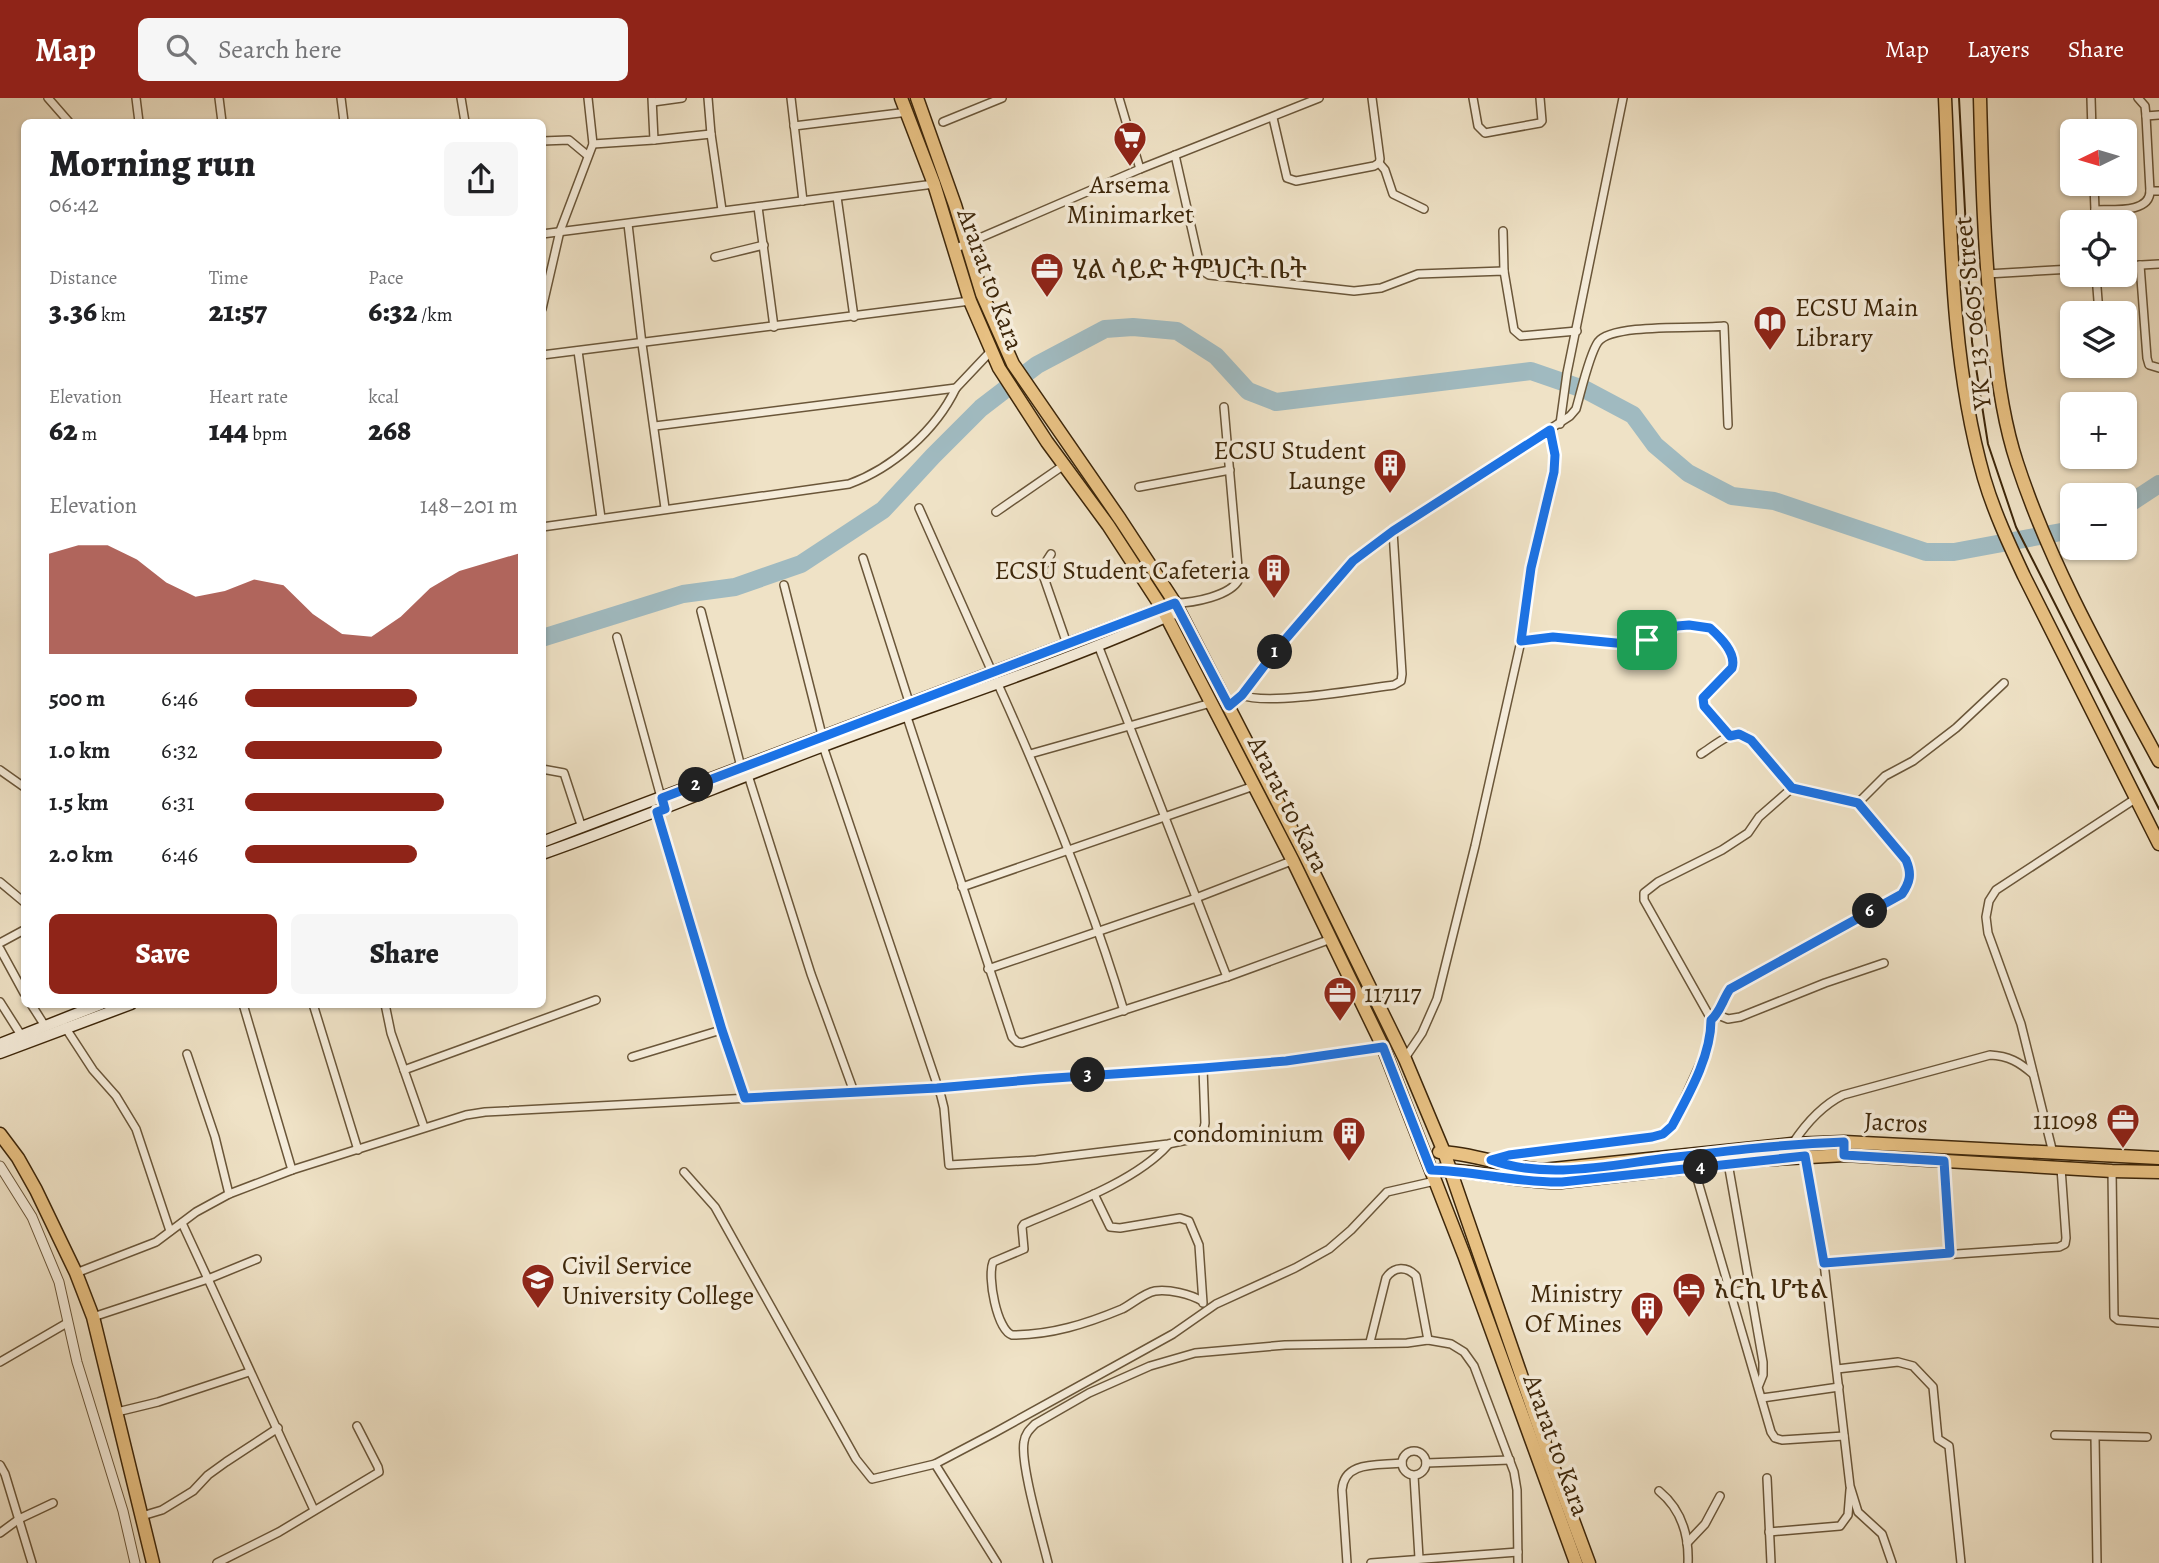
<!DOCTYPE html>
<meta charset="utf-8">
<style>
:root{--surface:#fff;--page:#f6f6f6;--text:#202124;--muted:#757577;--accent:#8f2418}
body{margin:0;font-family:Alegreya,"Noto Serif Ethiopic",serif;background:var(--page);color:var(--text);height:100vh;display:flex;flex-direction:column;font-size:26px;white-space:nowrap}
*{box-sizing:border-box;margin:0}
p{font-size:23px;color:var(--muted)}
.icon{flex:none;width:38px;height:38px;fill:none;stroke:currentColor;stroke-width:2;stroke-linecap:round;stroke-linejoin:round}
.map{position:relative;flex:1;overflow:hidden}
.side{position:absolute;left:21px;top:21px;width:525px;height:889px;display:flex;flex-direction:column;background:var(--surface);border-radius:10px;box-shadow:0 2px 5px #0004}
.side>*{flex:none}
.needle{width:46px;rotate:265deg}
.controls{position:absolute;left:2060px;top:21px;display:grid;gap:14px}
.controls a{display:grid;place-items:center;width:77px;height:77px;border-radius:10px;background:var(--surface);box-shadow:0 2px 5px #0004;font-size:35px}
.pin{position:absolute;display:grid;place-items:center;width:60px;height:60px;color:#fff;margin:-30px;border-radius:14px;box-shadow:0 4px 10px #0006}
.km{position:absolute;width:35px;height:35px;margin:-18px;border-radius:50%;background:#222;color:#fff;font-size:19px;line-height:35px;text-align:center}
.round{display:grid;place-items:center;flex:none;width:74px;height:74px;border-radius:10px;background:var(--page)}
.overview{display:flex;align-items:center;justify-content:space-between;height:119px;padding:0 28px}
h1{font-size:38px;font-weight:800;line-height:52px}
.stats{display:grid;grid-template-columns:repeat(3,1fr);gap:10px;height:119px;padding:7px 28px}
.stats div{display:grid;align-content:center}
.stats b{font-size:30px;font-weight:800}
.stats small{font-size:19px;font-weight:400}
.stats p{font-size:19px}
.chart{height:196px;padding:14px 28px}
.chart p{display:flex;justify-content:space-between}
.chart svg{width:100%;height:126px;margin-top:7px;fill:var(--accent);opacity:.7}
.cta{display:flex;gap:14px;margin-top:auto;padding:14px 28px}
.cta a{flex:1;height:80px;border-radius:10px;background:var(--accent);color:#fff;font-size:28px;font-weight:800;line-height:80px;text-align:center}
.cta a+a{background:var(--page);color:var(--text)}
ul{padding:0 28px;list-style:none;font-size:23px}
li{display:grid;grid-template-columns:112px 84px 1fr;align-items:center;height:52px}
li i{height:18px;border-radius:9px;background:var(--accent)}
header{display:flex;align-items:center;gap:42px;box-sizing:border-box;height:98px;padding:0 35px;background:var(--accent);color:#fff}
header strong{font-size:33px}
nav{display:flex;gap:38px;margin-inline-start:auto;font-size:24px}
.search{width:490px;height:63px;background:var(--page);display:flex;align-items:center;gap:18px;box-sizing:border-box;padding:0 24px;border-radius:10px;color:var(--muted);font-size:26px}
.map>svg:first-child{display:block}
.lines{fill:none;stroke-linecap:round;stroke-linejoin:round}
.river{stroke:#a0bac0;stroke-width:18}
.minor-casing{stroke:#6a5639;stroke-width:10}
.tertiary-casing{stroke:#6a5639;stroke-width:11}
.secondary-casing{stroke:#3e270a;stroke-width:13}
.primary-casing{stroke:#3e270a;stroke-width:15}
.minor{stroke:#f5ecda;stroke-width:7}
.tertiary{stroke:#f5ecda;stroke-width:9}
.secondary{stroke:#f5ecda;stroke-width:10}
.primary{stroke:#e8c183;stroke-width:12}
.tram{stroke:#3e270a;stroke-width:2}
.route-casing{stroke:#fff;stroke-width:14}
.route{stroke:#1a73e8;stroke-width:9}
.labels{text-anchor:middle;stroke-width:7;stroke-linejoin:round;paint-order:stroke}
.poi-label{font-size:26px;fill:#3e270a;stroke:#f5ecda;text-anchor:start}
.street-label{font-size:26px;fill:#3e270a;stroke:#f5ecda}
</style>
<header>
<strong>Map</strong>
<div class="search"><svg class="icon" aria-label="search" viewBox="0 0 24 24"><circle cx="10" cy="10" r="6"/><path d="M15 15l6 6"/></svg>Search here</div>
<nav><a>Map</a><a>Layers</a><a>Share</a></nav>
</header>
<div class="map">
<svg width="2159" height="1465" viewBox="0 0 2159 1465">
<rect width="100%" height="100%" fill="#efe2c6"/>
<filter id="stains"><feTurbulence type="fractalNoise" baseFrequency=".00286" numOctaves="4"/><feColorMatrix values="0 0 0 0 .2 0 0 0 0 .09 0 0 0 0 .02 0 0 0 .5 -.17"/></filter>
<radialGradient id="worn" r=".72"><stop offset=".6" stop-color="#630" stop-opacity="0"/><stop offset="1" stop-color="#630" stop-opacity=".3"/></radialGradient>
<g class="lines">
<g class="river">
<path d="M2124,409l35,-23"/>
<path d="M542,540l141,-44 52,-7 66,-23 82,-54 50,-54 48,-48 56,-43 68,-36 28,-2 44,4 39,25 32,35 28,11 255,-31 55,19 47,25 22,30 33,28 44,23 42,5 152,51h28l118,-22"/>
</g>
<defs>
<g id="minor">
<path d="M48,0l21,24"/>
<path d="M136,0l3,24"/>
<path d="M219,0l3,24"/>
<path d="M341,0l3,24"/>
<path d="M461,0l4,24"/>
<path d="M708,0l3,36 11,76"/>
<path d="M791,0l12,103"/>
<path d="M1119,0l21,71"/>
<path d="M1473,0l5,28 7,7 55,-10 2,-2 -2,-23"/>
<path d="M2091,0l1,33"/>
<path d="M2138,0l7,8 1,10 13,-1"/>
<path d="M653,4l29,-4"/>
<path d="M2146,18l4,75"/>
<path d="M1273,20l14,60 9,3 78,-15 5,-3 1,-4 -8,-61"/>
<path d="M943,24l59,-24"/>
<path d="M794,28l114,-14"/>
<path d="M654,42l57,-6"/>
<path d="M542,43l27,-1 18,15"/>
<path d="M593,46l61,-4 -2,-42"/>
<path d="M1175,57l26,115 8,5 145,16 27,-3 37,-14 86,-3 10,59 7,6 56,-5"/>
<path d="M1379,65l6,7 8,24 31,15"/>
<path d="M2094,86l1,26"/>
<path d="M837,99l17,120"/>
<path d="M758,109l16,120"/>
<path d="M2095,124v-12c16,-1 55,4 55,-19h9"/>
<path d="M628,126l14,120 23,164"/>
<path d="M1503,133l1,40"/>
<path d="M542,136l392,-50"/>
<path d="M954,151l186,-80 179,-71"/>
<path d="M715,159l49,-12"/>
<path d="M2140,167l7,93 2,7 10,3"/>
<path d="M2124,168l35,-2"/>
<path d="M1987,176l85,-5"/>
<path d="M2096,177l3,38"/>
<path d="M542,211l18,-78 33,-87 -5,-46"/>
<path d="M578,253l23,167"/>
<path d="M542,257l428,-54"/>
<path d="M1560,326l7,-51 56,-275"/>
<path d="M655,328l301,-38 35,-37"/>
<path d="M1139,389l91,-17"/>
<path d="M919,410l73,164"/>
<path d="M996,414l68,-47"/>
<path d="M542,429l307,-43c44,-16 87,-54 107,-96"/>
<path d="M1051,456l-9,14v4l25,72"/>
<path d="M863,460l47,147"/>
<path d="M784,487l38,150"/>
<path d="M1175,505c18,0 56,-7 64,-24l-15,-172"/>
<path d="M701,513l40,156"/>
<path d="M617,539l45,164"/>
<path d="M1521,543l32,-4 84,8 40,-19 12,-1 21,3c11,9 27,25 22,40l-29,30 -1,5 28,33"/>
<path d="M1098,547l129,332"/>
<path d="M997,584c49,108 93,216 127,329"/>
<path d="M1242,597c24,11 121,-6 152,-10l7,-4 1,-7 -9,-143"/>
<path d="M1229,608l13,-11 35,-46 76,-88 40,-30 177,-115 6,-7c5,-17 13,-54 22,-67 14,-19 101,-13 126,-16l4,99"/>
<path d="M907,619l105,320 5,5 5,1 205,-66 104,-38"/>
<path d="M823,648l118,350 3,12 5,57 87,-5 132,-16 29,-6 6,-5 2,-10 -2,-55"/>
<path d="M1030,656l181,-51"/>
<path d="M1701,656c13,-8 28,-23 44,-19l47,53"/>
<path d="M542,671l22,4 18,55"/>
<path d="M0,672l24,17"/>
<path d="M748,677l63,199 43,118"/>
<path d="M655,710l66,222 24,68"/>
<path d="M0,784l24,20"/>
<path d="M962,789l292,-101"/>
<path d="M0,845l24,-13"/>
<path d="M0,851l24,44"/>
<path d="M988,871l208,-71 98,-38"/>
<path d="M0,904l21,33"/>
<path d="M31,906l14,22"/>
<path d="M243,906l49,166"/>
<path d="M313,906l45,146"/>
<path d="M385,906l6,29 13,37"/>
<path d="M1718,917l10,4 12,-2 85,-34 59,-20"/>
<path d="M1711,921l7,-4 5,-16 7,-10 12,-8 160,-87c8,-12 10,-20 4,-34l-48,-57"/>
<path d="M65,929l28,43 23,26 20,33 34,102"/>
<path d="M187,956l28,83 14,57"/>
<path d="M632,959l89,-27"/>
<path d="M1405,960l17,-25 15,-34 38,-153 46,-205 10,-73 23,-96v-17l-4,-25"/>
<path d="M424,1029l-20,-57 192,-70"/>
<path d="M1793,1045c12,-18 30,-38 50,-48l147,-40c19,1 29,7 43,19"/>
<path d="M1168,1047c-32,36 -99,60 -144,79l-2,3 2,22 -31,13c-6,15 4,68 19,73 39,0 74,-11 110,-26 10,-5 22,-16 33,-18 14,-2 35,3 47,10"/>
<path d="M2053,1055l-32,-129 -33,-91 -2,-16 3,-16 7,-11 139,-91"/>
<path d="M1805,1059l19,106 26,223 8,26 24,22 10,29"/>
<path d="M1495,1061l14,-4 143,-18 11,-3 9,-8 37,-82 2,-25 -67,-119v-7l14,-11 64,-32 26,-17 11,-16 33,-29 66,15 27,-27 28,-15 43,-33 48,-45"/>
<path d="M1944,1063l6,92"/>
<path d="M1728,1065l35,199v13l-4,10"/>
<path d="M1694,1070l77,264 4,6 7,2 62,-4"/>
<path d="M2112,1073l2,146 4,3 41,3"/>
<path d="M684,1074l31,35 141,252 16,20 63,-15 59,-31 179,-99 43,-30 79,-36 34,-19 22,-19 36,-38 48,-11"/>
<path d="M1094,1096l16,33 10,1 60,-10 9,3 10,24 4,58"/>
<path d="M182,1125l26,56 49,-20"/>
<path d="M1824,1165l235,-16 6,-3 1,-6 -5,-70"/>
<path d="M76,1175l80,-31 40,-30 33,-18 63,-24 174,-55 19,-3 453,-24 348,-27 97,-14"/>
<path d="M1731,1195l19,-4"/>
<path d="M93,1219l115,-38 106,231"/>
<path d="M1370,1244l16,-64c8,-12 21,-12 30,-2l12,64"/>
<path d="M0,1264l67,-39"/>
<path d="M1837,1271l61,-7 15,4 20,21 5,52 11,7 12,117"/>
<path d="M1762,1300l77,-11"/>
<path d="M117,1314l41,-10 91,-30"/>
<path d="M2055,1337l92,2"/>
<path d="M2095,1339l2,126"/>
<circle cx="1414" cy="1365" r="12"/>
<path d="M1426,1365l84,-3"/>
<path d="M935,1366l62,99"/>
<path d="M0,1367l5,9 27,89"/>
<path d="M1414,1378l5,82"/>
<path d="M1767,1380l4,85"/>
<path d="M1659,1393c22,18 30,44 29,72"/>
<path d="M142,1418l20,-6 31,-19 15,-16 18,-13 52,-34"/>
<path d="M1769,1434l71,-6 8,-11 2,-25"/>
<path d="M0,1435l19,-14 34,-16"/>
<path d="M1687,1445l18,-19 15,-28"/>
<path d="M217,1465l62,-31 100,-60 -1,-5 -21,-41"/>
<path d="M1048,1465c-6,-25 -28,-99 -24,-121 1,-8 5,-12 11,-18l54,-31 61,-27 45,-13 90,-8 122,-2 21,-3 23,4 13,8 10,14 40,106 3,18 1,73"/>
<path d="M1347,1465l-5,-73c2,-30 37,-24 60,-27"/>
<path d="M1371,1465l147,-11"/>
</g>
<path id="tertiary" d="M0,1068l32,51 27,65 18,80 46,149 12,52"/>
<g id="secondary">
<path d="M542,744l633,-239"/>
<path d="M542,756c94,-33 186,-72 279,-107 119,-45 242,-83 358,-136"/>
<path d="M0,946l101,-40"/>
<path d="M0,955l131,-49"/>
</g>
<g id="primary">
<path d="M901,0l33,86 36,117 29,67 48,74 61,83 54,83 131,253 90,186 81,208 112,308"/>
<path d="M917,0l38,107 27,89 31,70 107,155 55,84 130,252 100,204 39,93 103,298 42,113"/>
<path d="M1945,0c6,126 4,257 39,380 10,34 25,66 40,98l135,268"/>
<path d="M1980,0c2,78 4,156 13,234 4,44 10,89 24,131 34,104 90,202 142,298"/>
<path d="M0,1036l18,24 18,32 40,83 17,44 60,246"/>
<path d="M1439,1054c36,1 68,16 104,18l249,-26 52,-2 315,16"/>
<path d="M1441,1072c41,1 80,13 120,12l196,-22 88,-5 267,16 47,1"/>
</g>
</defs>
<use href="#minor" class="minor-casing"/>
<use href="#tertiary" class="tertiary-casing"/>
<use href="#secondary" class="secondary-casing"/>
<use href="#primary" class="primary-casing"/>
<use href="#minor" class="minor"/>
<use href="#tertiary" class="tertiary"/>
<use href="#secondary" class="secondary"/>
<use href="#primary" class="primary"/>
<path class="tram" d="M1959,0l13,244 16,102 28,83 143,282"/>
</g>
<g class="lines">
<defs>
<path id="route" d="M1550,332l5,25 -1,17 -23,96 -10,73 32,-4 84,8 40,-19 12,-1 21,3c10,9 27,25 22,40l-29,30 1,8 26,30 9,-2 12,6 41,48 66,15 48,57c6,14 4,22 -4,34l-172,95c-7,10 -10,24 -19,31 0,36 -22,74 -39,106l-9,8 -11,3 -143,18 -18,5c56,20 119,5 176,-2 59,-7 118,-14 177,-16v13l100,6 6,92 -126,10 -19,-107 -243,26c-44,1 -87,-11 -131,-12l-48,-123 -97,14 -83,7 -163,11 -103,9 -192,10 -23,-68 -65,-218 8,-3 -3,-11 513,-195 54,103 13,-11 35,-46 76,-88 40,-30z"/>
</defs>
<use href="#route" class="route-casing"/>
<use href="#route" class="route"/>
</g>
<defs>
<symbol id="supermarket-pin" viewBox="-11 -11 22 30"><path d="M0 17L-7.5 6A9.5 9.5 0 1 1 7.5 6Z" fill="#8f2418" stroke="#f5ecda"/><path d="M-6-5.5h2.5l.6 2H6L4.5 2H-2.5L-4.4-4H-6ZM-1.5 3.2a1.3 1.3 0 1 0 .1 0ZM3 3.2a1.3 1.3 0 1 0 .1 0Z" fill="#fff"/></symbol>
<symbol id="office-pin" viewBox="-11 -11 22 30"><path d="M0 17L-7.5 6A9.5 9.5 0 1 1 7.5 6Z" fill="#8f2418" stroke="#f5ecda"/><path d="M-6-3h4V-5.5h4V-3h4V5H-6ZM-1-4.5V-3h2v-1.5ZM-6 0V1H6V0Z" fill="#fff"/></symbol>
<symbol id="library-pin" viewBox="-11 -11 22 30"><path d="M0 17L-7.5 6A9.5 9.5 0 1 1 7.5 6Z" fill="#8f2418" stroke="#f5ecda"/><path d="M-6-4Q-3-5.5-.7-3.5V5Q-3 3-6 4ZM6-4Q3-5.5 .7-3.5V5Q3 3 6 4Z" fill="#fff"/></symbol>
<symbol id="building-pin" viewBox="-11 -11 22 30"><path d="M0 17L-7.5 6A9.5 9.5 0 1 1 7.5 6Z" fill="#8f2418" stroke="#f5ecda"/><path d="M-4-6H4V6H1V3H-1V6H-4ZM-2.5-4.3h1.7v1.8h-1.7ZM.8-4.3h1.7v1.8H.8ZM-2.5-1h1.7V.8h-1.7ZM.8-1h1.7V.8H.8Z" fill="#fff"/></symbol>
<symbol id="university-pin" viewBox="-11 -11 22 30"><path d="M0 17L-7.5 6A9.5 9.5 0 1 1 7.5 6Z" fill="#8f2418" stroke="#f5ecda"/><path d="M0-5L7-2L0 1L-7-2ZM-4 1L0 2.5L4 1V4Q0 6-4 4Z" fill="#fff"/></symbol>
<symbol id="hotel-pin" viewBox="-11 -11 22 30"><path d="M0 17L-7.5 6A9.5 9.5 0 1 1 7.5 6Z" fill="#8f2418" stroke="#f5ecda"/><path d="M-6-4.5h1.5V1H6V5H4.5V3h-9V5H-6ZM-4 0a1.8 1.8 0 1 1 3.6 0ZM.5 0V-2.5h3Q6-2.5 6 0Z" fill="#fff"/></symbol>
</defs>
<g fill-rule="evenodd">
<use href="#supermarket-pin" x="1111" y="21" width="38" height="52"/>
<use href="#office-pin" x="1028" y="152" width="38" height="52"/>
<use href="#library-pin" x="1751" y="205" width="38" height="52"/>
<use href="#building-pin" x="1371" y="348" width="38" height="52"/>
<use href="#building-pin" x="1255" y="453" width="38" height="52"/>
<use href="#office-pin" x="1321" y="876" width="38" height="52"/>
<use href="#office-pin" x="2104" y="1003" width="38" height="52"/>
<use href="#building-pin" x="1330" y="1016" width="38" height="52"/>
<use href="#university-pin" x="519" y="1163" width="38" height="52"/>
<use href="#hotel-pin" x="1670" y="1172" width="38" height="52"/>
<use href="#building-pin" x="1628" y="1191" width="38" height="52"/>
</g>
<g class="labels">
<g class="poi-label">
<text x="1130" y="95" text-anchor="middle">Arsema<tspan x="1130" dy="30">Minimarket</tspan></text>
<text x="1072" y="180">ሂል ሳይድ ትምህርት ቤት</text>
<text x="1795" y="218">ECSU Main<tspan x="1795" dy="30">Library</tspan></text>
<text x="1366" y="361" text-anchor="end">ECSU Student<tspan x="1366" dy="30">Launge</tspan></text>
<text x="1250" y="481" text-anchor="end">ECSU Student Cafeteria</text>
<text x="1364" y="904">117117</text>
<text x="2098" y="1031" text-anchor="end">111098</text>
<text x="1324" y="1044" text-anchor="end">condominium</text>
<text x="562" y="1176">Civil Service<tspan x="562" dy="30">University College</tspan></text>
<text x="1714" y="1200">አርኪ ሆቴል</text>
<text x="1622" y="1204" text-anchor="end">Ministry<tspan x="1622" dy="30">Of Mines</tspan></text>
</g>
<g class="street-label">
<text transform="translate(991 181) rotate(70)" y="9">Ararat to Kara</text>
<text transform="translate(1972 215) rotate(-96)" y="9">YK_13_0605 Street</text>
<text transform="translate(1289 706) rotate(63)" y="9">Ararat to Kara</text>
<text transform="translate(1896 1024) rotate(3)" y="9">Jacros</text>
<text transform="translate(1557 1347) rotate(70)" y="9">Ararat to Kara</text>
</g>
</g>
<rect width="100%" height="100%" filter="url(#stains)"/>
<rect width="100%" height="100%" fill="url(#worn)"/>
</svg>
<div class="controls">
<a><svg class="needle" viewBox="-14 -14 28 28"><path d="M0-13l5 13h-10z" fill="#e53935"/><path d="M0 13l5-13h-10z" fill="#757577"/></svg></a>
<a><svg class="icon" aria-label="locate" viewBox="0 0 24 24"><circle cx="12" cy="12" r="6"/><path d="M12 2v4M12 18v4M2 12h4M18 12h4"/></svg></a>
<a><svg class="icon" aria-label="layers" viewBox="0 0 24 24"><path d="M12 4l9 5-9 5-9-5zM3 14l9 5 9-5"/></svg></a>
<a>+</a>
<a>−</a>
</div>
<div class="pin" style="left:1647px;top:542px;background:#1e9e55"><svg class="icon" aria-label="arrive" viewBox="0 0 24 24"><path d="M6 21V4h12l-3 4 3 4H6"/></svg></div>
<b class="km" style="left:1275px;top:554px">1</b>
<b class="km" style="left:696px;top:687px">2</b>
<b class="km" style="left:1088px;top:977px">3</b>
<b class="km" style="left:1701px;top:1069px">4</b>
<b class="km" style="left:1870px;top:813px">6</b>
<section class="side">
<div class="overview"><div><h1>Morning run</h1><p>06:42</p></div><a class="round"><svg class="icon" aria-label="share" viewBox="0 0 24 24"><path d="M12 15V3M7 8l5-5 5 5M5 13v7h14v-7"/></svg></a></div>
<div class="stats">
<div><p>Distance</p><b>3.36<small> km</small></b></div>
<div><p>Time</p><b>21:57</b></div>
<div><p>Pace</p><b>6:32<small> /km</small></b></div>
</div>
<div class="stats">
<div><p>Elevation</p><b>62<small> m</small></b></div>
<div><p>Heart rate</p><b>144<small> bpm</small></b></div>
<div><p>kcal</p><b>268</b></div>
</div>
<div class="chart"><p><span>Elevation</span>148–201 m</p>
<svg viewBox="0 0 160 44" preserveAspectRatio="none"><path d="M0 44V9L10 6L20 6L30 11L40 19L50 24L60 22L70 18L80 20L90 30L100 37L110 38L120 31L130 21L140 15L150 12L160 9V44z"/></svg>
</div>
<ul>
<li><b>500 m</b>6:46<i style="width:63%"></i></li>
<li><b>1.0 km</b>6:32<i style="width:72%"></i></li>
<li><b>1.5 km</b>6:31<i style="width:73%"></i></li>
<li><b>2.0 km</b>6:46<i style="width:63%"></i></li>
</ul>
<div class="cta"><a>Save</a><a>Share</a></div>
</section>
</div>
